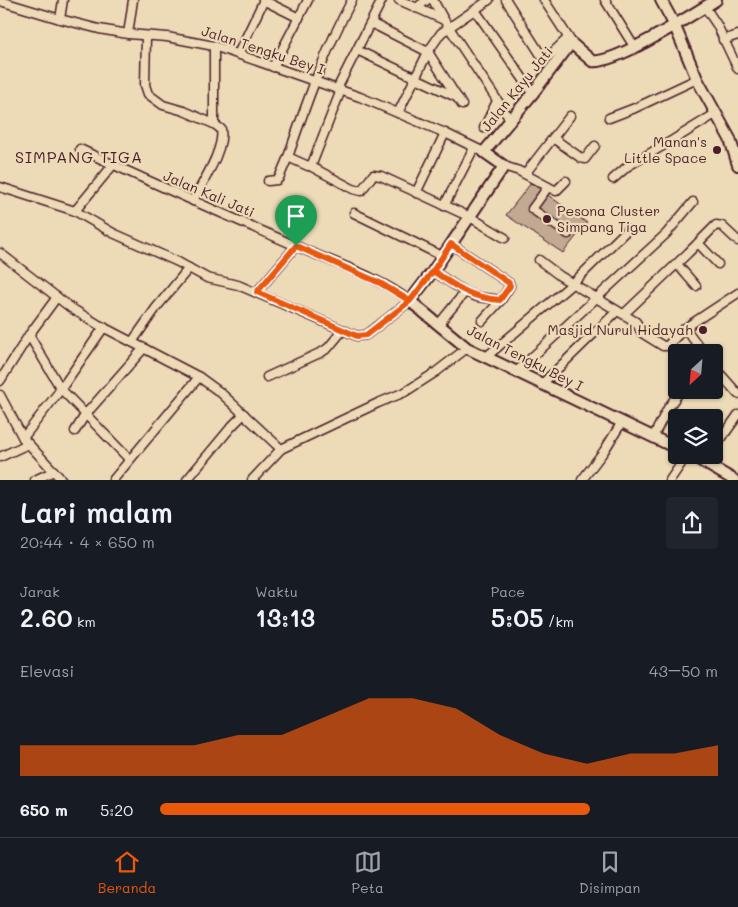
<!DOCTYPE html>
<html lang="id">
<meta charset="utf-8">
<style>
:root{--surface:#171b24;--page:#20242c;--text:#f1f3f6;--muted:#9ea1a6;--line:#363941;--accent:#ea580c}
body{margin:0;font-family:Mali,sans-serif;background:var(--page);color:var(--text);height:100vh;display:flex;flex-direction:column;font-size:19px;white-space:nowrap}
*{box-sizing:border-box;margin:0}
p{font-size:16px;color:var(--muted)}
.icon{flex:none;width:28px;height:28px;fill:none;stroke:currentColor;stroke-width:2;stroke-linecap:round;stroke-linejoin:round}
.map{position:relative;height:480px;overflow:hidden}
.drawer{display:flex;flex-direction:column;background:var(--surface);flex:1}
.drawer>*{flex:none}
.needle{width:32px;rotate:206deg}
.fabs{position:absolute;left:668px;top:344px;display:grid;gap:10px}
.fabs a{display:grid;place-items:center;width:55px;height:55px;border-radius:5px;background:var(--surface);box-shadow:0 1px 4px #0004;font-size:25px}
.pin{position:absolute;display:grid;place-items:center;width:42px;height:42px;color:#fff;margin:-51px -21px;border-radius:50% 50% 50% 0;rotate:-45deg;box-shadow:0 0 5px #0007}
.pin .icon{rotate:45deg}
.round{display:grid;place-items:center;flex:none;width:52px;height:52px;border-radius:5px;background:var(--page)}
.overview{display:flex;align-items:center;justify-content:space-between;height:85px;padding:0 20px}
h1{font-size:28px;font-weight:600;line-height:38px}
.figures{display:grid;grid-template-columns:repeat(3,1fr);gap:8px;height:85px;padding:5px 20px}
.figures div{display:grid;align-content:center}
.figures b{font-size:25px;font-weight:600}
.figures small{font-size:14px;font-weight:400}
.figures p{font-size:14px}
.chart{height:140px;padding:10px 20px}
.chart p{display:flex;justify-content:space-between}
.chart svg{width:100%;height:90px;margin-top:5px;fill:var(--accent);opacity:.7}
ul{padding:0 20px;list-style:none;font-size:16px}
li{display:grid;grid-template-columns:80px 60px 1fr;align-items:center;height:38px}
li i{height:12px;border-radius:6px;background:var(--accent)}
.tab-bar{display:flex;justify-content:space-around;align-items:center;height:70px;border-top:1px solid var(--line);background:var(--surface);font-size:14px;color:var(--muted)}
.tab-bar a{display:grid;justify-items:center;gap:2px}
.tab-bar .current{color:var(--accent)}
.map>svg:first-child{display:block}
.building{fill:#c1a992;stroke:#4a1f2b}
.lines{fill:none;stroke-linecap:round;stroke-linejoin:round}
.street-casing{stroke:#4a1f2b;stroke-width:11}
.secondary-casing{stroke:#4a1f2b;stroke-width:14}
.street{stroke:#eddab7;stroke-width:8}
.secondary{stroke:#eddab7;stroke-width:10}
.route-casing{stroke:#fff;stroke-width:10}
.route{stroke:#ea580c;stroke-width:6}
.poi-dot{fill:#4a1f2b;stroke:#eddab7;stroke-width:2}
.labels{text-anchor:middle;stroke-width:4.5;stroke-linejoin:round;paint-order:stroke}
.street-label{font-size:14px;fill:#4a1f2b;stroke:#eddab7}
.poi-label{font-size:14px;fill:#4a1f2b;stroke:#eddab7;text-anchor:end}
.quarter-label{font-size:16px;letter-spacing:1px;fill:#4a1f2b;stroke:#eddab7}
</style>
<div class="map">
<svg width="738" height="480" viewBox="0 0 738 480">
<rect width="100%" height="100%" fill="#eddab7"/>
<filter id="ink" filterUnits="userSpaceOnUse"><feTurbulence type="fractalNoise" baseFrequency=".02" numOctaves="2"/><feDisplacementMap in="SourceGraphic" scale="10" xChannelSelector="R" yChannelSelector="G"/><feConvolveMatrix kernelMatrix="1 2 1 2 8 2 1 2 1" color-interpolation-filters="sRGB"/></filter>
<g filter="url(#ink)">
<path class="building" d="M531,183l56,40 -24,30 -57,-38z"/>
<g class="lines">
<defs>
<g id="street">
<path d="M263,0l36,18"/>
<path d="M399,0l45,20"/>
<path d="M433,0l11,20 67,101"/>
<path d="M506,0l35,55 4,3h2l21,-20"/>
<path d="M544,0l26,40"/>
<path d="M605,0l30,48"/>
<path d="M0,1l60,18 39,10 29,5 39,3 47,9 146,51 85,36 39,19"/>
<path d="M705,7l12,18 21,44"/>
<path d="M416,8l11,-8"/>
<path d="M475,10l58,83"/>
<path d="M60,19l3,-19"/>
<path d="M371,23l57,29 34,53"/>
<path d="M128,34l5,-34"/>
<path d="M146,36l-1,49 3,9 15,11 21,6 30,13"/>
<path d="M723,40l15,-5"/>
<path d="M357,50l101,48"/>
<path d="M238,54l26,-54"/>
<path d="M273,67l35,-67"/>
<path d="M337,89l45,-89"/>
<path d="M341,90l-29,74 -4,2 -20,-9c18,-53 37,-107 64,-157"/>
<path d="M398,113l30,-61 13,-19 48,-33"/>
<path d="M609,118l26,-10 62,-29"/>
<path d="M484,128l13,-27"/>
<path d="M553,138l28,20 4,1 10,-13"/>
<path d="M310,166l43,23 8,2 12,-16 8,1 89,41 35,21"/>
<path d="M504,166l15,5 37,20 10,-10"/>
<path d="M525,174l45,-58"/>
<path d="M613,179l15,-13 45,-26 42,-26"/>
<path d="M268,181l9,-1 2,-2 9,-21"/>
<path d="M0,187l75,24 38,22 65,29 29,16 31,7 119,51 9,-1 44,-34c-32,-25 -77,-38 -114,-55 -72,-32 -145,-63 -216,-97"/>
<path d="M548,187l-16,22 36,25"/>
<path d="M416,193l29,-60"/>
<path d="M193,201c9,-18 32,-52 28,-72l-7,-5v-78"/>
<path d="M444,206l30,-58"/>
<path d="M75,211l38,-46"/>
<path d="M354,213l88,43"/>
<path d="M698,243l20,21"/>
<path d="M0,253l71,55 28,17 100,52 22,16 60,56"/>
<path d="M539,260l21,16 76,46 6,11 21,13h4l18,-18 53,-35"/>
<path d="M677,264l19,22"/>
<path d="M433,271l32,21"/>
<path d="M257,292l39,-46"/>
<path d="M624,314l64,-61 28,-28 6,1 16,15"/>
<path d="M482,321l19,-21"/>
<path d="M438,325l27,-33 12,5 24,3 9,-14 -1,-3 -58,-39"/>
<path d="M685,328l18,24"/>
<path d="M29,335l32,54 68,70"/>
<path d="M132,342l24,-34 33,-40"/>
<path d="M486,357l86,-73 55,-54"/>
<path d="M714,367l24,27"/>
<path d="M517,371l149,-137 27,-32"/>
<path d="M267,377l55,-25 6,-4 15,-18"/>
<path d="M0,381l29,-46 28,-38"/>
<path d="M543,383l74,-72"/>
<path d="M0,395l23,43 39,42"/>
<path d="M75,431l10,-16 59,-67"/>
<path d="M653,437l15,-29 13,-18"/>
<path d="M23,438l38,-49 43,-62"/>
<path d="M714,449l24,-34"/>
<path d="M0,457l28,-13"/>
<path d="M35,480l19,-9"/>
<path d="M113,480l86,-103"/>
<path d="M187,480l45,-54 12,-12"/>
<path d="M252,480l29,-31 97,-46 27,-11 31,-20 31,-24"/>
<path d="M582,480l22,-29 18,-29"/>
<path d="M670,480l17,-25"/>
</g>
<g id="secondary">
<path d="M661,0l13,24 23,55 33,60 8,26"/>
<path d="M676,448l-209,-100 -57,-47 23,-30 71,-105 -20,-14 49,-59 38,-50 21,18c23,4 101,-47 124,-61"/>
<path d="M691,455l43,25"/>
</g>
</defs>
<use href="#street" class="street-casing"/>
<use href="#secondary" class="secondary-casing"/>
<use href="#street" class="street"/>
<use href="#secondary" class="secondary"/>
</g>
</g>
<g class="lines" filter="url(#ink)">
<defs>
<path id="route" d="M296,246l-39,46 100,44 9,-1 44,-34 23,-30c24,16 37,27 67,29l10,-14 -1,-3 -58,-39 -18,27 -23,30 -30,-18 -84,-37"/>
</defs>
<use href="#route" class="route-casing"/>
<use href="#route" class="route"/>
</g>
<g class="poi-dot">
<circle cx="717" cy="150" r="5"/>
<circle cx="547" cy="219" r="5"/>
<circle cx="703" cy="330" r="5"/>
</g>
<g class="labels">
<g class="street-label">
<text transform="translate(263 50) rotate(18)" y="5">Jalan Tengku Bey I</text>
<text transform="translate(517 89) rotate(-51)" y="5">Jalan Kayu Jati</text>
<text transform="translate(209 194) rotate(23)" y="5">Jalan Kali Jati</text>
<text transform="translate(525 358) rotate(27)" y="5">Jalan Tengku Bey I</text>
</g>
<g class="poi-label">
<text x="707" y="147">Manan's<tspan x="707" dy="16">Little Space</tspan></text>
<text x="557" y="216" text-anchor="start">Pesona Cluster<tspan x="557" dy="16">Simpang Tiga</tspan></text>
<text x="693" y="335">Masjid Nurul Hidayah</text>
</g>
<g class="quarter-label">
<text x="79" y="163">SIMPANG TIGA</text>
</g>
</g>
</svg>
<div class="fabs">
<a><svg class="needle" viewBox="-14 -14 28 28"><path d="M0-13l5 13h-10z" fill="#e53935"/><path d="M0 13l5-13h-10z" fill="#9ea1a6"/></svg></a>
<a><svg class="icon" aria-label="layers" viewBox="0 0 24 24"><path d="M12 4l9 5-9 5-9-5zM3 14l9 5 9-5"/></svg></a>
</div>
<div class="pin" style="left:296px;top:246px;background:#1e9e55"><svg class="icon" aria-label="arrive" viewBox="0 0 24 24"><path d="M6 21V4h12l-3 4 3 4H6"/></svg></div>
</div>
<section class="drawer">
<div class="overview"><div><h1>Lari malam</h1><p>20:44 · 4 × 650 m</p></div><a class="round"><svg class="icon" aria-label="share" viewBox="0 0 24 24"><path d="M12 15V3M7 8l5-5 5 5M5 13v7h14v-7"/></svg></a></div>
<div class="figures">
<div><p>Jarak</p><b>2.60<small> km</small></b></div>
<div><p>Waktu</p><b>13:13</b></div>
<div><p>Pace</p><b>5:05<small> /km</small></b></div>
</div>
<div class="chart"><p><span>Elevasi</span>43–50 m</p>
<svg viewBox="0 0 160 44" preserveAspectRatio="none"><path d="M0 44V29L10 29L20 29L30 29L40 29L50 24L60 24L70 15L80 6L90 6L100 11L110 24L120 33L130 38L140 33L150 33L160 29V44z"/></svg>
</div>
<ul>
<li><b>650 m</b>5:20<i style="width:77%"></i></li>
</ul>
</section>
<nav class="tab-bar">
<a class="current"><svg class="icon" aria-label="home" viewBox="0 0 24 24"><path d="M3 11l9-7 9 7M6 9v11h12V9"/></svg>Beranda</a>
<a><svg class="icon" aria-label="map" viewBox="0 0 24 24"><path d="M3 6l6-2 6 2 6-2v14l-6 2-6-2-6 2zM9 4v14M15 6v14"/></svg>Peta</a>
<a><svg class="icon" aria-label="saved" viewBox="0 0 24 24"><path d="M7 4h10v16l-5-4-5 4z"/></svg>Disimpan</a>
</nav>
